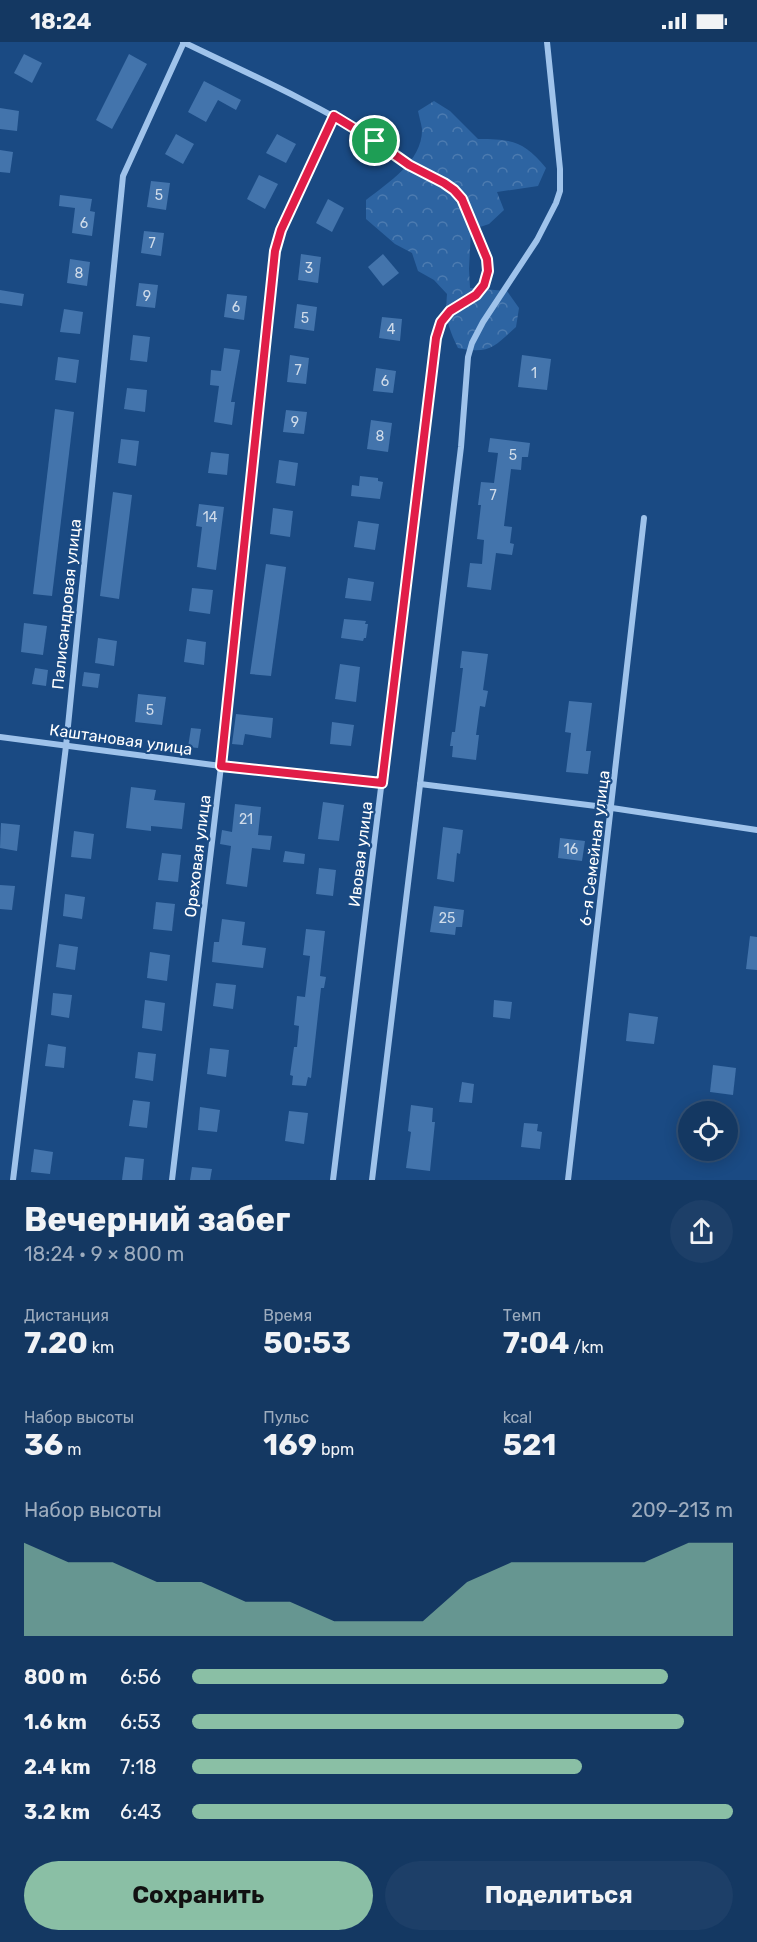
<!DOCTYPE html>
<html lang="ru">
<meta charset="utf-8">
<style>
:root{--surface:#143862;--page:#1d3f68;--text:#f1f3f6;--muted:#9dacbe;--line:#335277;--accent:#8abfa5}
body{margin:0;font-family:Rubik,sans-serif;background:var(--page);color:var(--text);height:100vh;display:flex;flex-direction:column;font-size:22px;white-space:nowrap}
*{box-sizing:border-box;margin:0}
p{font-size:20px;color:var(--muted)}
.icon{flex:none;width:33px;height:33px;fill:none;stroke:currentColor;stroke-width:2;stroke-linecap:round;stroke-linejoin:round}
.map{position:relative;height:1138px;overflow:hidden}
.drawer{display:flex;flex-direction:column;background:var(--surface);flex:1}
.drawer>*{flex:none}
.fabs{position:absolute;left:678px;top:1059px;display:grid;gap:12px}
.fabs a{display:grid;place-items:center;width:60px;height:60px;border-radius:50%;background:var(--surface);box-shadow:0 3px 15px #0003,0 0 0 2px var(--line);font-size:30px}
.pin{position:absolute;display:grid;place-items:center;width:51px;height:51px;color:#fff;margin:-26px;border:3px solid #fff;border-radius:50%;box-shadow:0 2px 6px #0007}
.round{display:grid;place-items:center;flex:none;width:63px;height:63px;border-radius:32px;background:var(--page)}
.overview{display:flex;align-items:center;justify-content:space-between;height:102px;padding:0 24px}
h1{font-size:33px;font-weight:700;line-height:45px}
.metrics{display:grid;grid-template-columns:repeat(3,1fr);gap:9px;height:102px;padding:6px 24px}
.metrics div{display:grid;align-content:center}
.metrics b{font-size:30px;font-weight:700}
.metrics small{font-size:16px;font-weight:400}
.metrics p{font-size:16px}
.chart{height:168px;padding:12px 24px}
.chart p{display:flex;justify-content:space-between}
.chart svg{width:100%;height:108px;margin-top:6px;fill:var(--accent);opacity:.7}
.button{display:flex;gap:12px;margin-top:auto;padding:12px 24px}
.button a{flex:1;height:69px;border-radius:36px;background:var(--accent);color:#111;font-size:24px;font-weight:700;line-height:69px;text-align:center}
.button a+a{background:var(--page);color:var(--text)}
ul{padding:0 24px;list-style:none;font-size:20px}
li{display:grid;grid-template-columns:96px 72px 1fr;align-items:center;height:45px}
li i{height:15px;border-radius:8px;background:var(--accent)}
.status{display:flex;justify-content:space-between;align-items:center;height:42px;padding:0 30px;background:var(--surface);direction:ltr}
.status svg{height:16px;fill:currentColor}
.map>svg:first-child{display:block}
.forest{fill:url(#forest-crowns)}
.building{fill:#4374ac}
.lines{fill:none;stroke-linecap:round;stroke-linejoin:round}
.minor{stroke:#9fc3eb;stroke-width:6}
.route-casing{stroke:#fff;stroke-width:12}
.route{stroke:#e11d48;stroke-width:8}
.labels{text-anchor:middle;stroke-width:4.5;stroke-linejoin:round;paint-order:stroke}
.number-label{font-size:14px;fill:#d0dcea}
.street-label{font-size:16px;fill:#fff;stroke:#1a4a83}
</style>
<div class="status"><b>18:24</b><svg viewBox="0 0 49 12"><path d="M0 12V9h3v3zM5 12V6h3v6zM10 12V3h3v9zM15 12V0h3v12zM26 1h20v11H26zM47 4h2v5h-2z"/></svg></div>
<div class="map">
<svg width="757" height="1138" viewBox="0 0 757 1138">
<defs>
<pattern id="forest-crowns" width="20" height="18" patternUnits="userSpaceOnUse" patternTransform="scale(1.5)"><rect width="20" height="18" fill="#2d64a2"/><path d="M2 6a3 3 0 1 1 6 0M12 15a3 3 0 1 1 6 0" fill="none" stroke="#4c7bb0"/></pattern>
</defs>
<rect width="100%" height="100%" fill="#1a4a83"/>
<path class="forest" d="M434,59l16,10 28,28c34,0 46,2 68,29l-8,18 -41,6 7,18 -15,14 -18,6 -2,39 1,19 37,3 12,17 -3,19c-21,19 -27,28 -58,21 -10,-20 -13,-31 -11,-54l-13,-14 -16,-9 -6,-18 -17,-9 -29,-25v-19c22,-17 57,-39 56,-71 -1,-6 -3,-13 -4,-18z"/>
<g class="building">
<path d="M24,12l18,9 -10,20 -18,-10z"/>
<path d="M129,12l18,10 -35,65 -16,-9z"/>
<path d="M204,39l37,19 -5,10 -18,-10 -12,22 -18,-10z"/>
<path d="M0,66l19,3 -2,20 -17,-2z"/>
<path d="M176,92l18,10 -11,20 -18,-10z"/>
<path d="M277,92l19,10 -10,19 -20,-10z"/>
<path d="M0,108l13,2 -3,21 -10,-1z"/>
<path d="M259,133l19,9 -13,25 -18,-10z"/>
<path d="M151,139l19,2 -4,27 -19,-3z"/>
<path d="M60,153l32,4 -2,12 5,1 -3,24 -20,-3 3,-25 -16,-2z"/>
<path d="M328,157l16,9 -12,24 -16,-9z"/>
<path d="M144,189l20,2 -3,23 -20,-3z"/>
<path d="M301,212l20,3 -3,26 -20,-3z"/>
<path d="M383,212l16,19 -16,13 -15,-19z"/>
<path d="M70,217l20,3 -3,24 -20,-3z"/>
<path d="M139,241l19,2 -3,23 -19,-2z"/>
<path d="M0,248l24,4 -2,12 -22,-3z"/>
<path d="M227,252l20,2 -3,24 -20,-3z"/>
<path d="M297,262l20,3 -3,24 -20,-3z"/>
<path d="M64,267l19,3 -3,22 -20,-2z"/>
<path d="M382,275l20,2 -2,22 -21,-3z"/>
<path d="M133,293l17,2 -3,25 -17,-2z"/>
<path d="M224,306l16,2 -9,52h4l-3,23 -18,-3 5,-36 -9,-1 1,-15 10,1z"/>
<path d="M290,313l19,3 -3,26 -19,-2z"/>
<path d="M522,313l29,4 -4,31 -29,-3z"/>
<path d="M58,315l21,3 -3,23 -21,-3z"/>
<path d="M376,326l20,3 -3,22 -20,-2z"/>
<path d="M127,346l20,2 -2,22 -21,-3z"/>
<path d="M55,367l19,3 -22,184 -19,-2z"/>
<path d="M286,368l21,2 -3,22 -21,-2z"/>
<path d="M371,378l21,3 -4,29 -21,-3z"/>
<path d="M490,396l40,5 -2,14h-6l-1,13 -10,-1 -7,57 8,1 -2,16 4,1 -2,11 -16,-2 -5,37 -24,-3 3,-24 12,1 2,-24 -7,-1 4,-34h-3l3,-23 13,1 4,-30 -10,-1z"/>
<path d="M121,397l18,2 -3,25 -18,-3z"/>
<path d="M211,410l18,2 -2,21 -19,-2z"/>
<path d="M279,418l19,3 -3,23 -19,-3z"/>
<path d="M360,434l18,2v3l5,1 -3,17 -29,-3 1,-11 7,1z"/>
<path d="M113,450l19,3 -13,104 -19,-3z"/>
<path d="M199,462l25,3 -8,63 -19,-3 5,-40 -6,-1z"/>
<path d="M273,466l20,3 -3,26 -20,-3z"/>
<path d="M358,479l21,3 -4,26 -21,-3z"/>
<path d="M266,522l20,3 -15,109 -21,-2z"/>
<path d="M348,536l26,4 -3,19 -26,-3z"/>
<path d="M192,546l21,2 -3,24 -21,-3z"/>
<path d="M344,577l22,2 -1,3h3l-2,14h-2l-1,3 -22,-3z"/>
<path d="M24,581l23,3 -4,29 -22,-3z"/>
<path d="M98,596l19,3 -3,25 -19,-3z"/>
<path d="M187,597l19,3 -2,23 -20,-3z"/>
<path d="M462,609l26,3 -5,36 5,1 -3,16 -5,-1 -4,29h3l-3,25 -24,-3 1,-11h-3l2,-14h3l8,-64h-3z"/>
<path d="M340,622l20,3 -4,35 -21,-3z"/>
<path d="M35,626l13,2 -2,16 -14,-2z"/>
<path d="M84,630l16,2 -2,14 -16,-2z"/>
<path d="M138,652l28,3 -4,28 -27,-3z"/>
<path d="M569,659l23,2 -6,48h5l-3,23 -22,-2 5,-39 -6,-1z"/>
<path d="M236,672l37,4 -2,20 -26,-4 -2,11 -11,-1z"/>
<path d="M332,680l22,3 -3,21 -21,-2z"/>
<path d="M191,686l10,1 -3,19 -10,-1z"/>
<path d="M131,745l25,3 -2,10 31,3 -3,26 -31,-3v5l-25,-3z"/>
<path d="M323,760l21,3 -5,36 -21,-2z"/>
<path d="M235,762l26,3 -3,28 14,1 -2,14 -18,-2 -5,39 -21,-3 5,-38 -11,-2 2,-14 10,2z"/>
<path d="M1,781l19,2 -3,26 -17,-3z"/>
<path d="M443,785l20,3 -3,24 -3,-1 -3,29 -17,-3z"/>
<path d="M74,789l20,3 -3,25 -20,-2z"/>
<path d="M560,796l25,3 -3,20 -24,-3z"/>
<path d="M285,809l20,3 -1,10 -21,-2z"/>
<path d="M162,811l19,2 -3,27 -20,-2z"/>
<path d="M319,826l17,2 -3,26 -17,-2z"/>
<path d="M0,843l15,1 -3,24 -12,-1z"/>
<path d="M65,852l20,3 -3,22 -19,-3z"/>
<path d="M156,860l19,2 -3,27 -19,-2z"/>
<path d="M434,864l30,4 -2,17h-6l-1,8 -25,-3z"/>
<path d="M222,877l23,3 -3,23 24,3 -3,20 -51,-6 2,-20h5z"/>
<path d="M306,887l19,2 -5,45 6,1 -2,11h-3l-10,90 -3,-1 -2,9 -14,-1 1,-9 -3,-1 4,-28h3l2,-21 -5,-1 3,-29 8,1 5,-41 -7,-1z"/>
<path d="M750,894l7,1v33l-11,-1z"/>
<path d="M59,902l19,3 -3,23 -19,-3z"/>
<path d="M150,910l20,3 -3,26 -20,-3z"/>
<path d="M216,941l20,2 -3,24 -20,-3z"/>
<path d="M53,951l19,2 -3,23 -18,-3z"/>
<path d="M145,958l20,3 -3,28 -20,-3z"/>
<path d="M494,958l18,2 -2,17 -17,-2z"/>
<path d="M629,971l29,4 -4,27 -28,-3z"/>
<path d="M48,1002l18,3 -2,21 -19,-2z"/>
<path d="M210,1006l19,2 -3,27 -19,-3z"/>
<path d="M138,1010l18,2 -3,27 -18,-3z"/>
<path d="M713,1023l23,3 -3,27 -23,-3z"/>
<path d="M462,1040l12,2 -2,19 -13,-1z"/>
<path d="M133,1058l17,2 -3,26 -18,-2z"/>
<path d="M411,1063l22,3 -1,14h3l-5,49 -24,-3 5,-36 -3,-1z"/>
<path d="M200,1065l20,3 -3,22 -19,-2z"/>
<path d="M289,1069l19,2 -4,31 -19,-3z"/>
<path d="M524,1081l14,1 -1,7 5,1 -2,17 -19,-2z"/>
<path d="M34,1107l19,3 -3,22 -19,-2z"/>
<path d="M125,1115l19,2 -2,21h-20z"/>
<path d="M192,1125l20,2 -2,11h-20z"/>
</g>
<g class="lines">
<g class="minor">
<path d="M183,0c64,31 130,60 191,98 11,7 22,16 33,24 15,10 34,14 48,26 10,9 33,65 33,79 -1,30 -32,31 -46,52 -3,5 -4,12 -6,17l-103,842"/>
<path d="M0,695l221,29 161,17"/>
<path d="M420,742l192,24 145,22"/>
<path d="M13,1138l53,-434 57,-570 61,-134"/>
<path d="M172,1138l49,-414 54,-515 6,-21 53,-114"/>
<path d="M372,1138l89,-733 7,-90 4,-14 11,-21 54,-82 19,-37 4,-12v-22l-13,-127"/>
<path d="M568,1138l76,-662"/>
</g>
</g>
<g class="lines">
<defs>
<path id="route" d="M334,74l41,25 34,24 35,18 10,7 8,9 25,60 1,12 -4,14 -8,10 -26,16 -9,11 -5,16 -54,445 -161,-17 54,-515 6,-21z"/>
</defs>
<use href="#route" class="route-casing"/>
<use href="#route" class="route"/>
</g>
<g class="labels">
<g class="number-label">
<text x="159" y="158">5</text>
<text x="84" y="186">6</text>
<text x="152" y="206">7</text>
<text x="309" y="231">3</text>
<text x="79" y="236">8</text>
<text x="147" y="259">9</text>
<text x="236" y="270">6</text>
<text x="305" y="281">5</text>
<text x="391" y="292">4</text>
<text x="298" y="333">7</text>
<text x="534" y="336">1</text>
<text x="385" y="344">6</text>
<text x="295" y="385">9</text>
<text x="380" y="399">8</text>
<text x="513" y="418">5</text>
<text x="493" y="458">7</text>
<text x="210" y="480">14</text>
<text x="150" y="673">5</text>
<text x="246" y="782">21</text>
<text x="571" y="812">16</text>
<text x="447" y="881">25</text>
</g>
<g class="street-label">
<text transform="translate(66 562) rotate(-84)" y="6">Палисандровая улица</text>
<text transform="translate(121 697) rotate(8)" y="6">Каштановая улица</text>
<text transform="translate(594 806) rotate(-83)" y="6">6-я Семейная улица</text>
<text transform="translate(360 812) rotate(-83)" y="6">Ивовая улица</text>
<text transform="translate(197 814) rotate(-83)" y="6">Ореховая улица</text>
</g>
</g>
</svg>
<div class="fabs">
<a><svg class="icon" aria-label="locate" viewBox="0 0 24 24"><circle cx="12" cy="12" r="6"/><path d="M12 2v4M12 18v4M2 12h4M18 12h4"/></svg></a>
</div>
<div class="pin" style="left:375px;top:99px;background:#1e9e55"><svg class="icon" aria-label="arrive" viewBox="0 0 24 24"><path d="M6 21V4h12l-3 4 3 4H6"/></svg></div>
</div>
<section class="drawer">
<div class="overview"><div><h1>Вечерний забег</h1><p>18:24 · 9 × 800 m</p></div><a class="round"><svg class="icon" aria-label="share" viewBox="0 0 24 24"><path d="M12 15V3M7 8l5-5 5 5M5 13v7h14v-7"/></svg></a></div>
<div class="metrics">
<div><p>Дистанция</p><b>7.20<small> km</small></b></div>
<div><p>Время</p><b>50:53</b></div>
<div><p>Темп</p><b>7:04<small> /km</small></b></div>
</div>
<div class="metrics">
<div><p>Набор высоты</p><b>36<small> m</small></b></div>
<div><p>Пульс</p><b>169<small> bpm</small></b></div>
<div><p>kcal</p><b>521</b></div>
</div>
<div class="chart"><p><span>Набор высоты</span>209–213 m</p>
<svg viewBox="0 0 160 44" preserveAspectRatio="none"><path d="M0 44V6L10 14L20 14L30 22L40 22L50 30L60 30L70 38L80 38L90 38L100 22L110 14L120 14L130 14L140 14L150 6L160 6V44z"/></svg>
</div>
<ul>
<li><b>800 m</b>6:56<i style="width:88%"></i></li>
<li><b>1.6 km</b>6:53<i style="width:91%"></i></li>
<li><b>2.4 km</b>7:18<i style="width:72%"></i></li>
<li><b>3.2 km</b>6:43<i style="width:100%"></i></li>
</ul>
<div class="button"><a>Сохранить</a><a>Поделиться</a></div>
</section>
